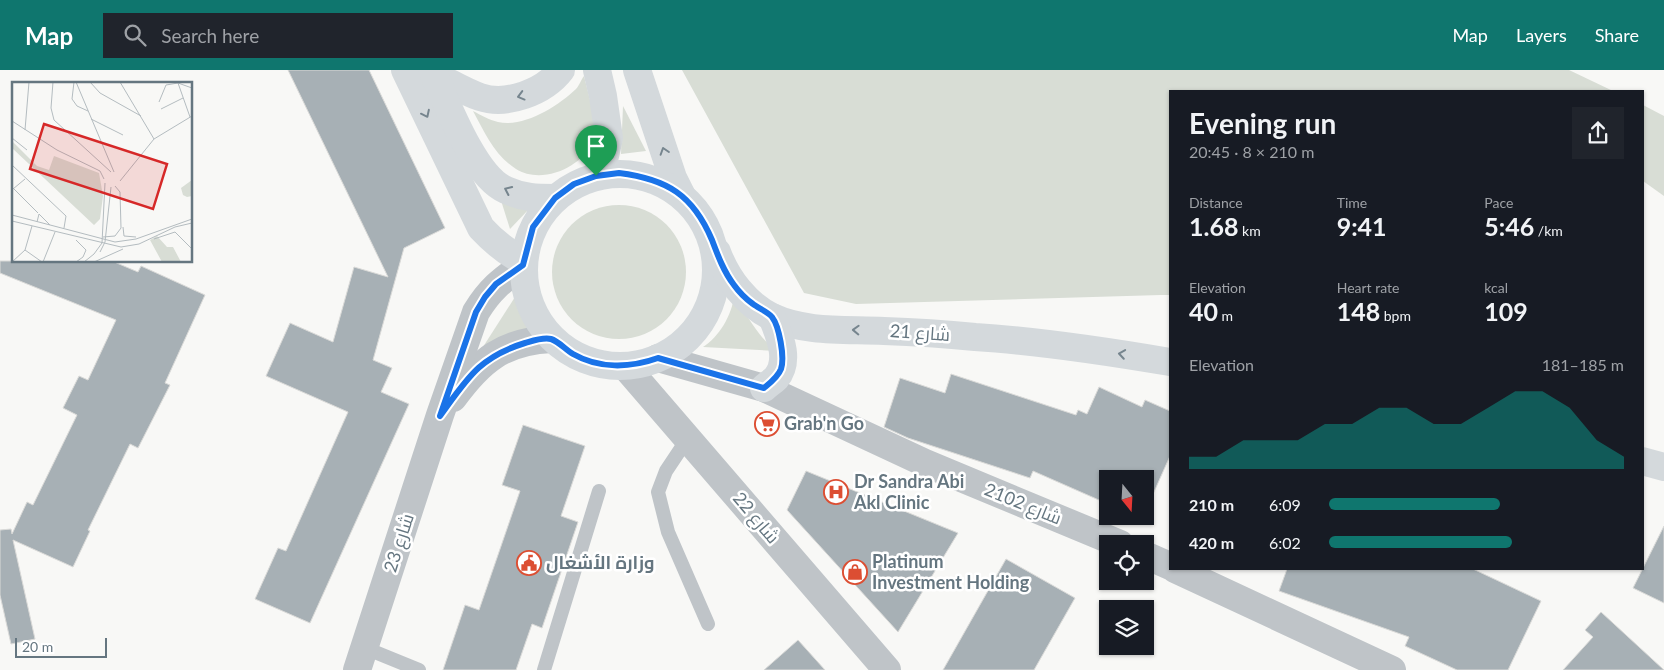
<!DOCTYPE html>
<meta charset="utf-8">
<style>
:root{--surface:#171b24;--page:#20242c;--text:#f1f3f6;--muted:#9ea1a6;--accent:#0f766e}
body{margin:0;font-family:Lato,Cairo,sans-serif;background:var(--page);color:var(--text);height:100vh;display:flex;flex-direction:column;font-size:19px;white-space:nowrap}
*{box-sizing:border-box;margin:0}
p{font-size:16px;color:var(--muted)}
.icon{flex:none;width:28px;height:28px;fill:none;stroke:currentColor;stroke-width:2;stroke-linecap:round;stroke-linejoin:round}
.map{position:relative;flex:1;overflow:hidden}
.details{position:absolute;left:1169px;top:20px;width:475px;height:480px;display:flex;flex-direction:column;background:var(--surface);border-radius:0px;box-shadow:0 1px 4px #0004}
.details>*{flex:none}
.needle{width:32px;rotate:162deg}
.buttons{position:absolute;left:1099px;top:400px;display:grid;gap:10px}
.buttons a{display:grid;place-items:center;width:55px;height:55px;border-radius:0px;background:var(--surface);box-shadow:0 1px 4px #0004;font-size:25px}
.scale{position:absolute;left:15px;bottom:12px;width:92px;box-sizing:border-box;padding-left:5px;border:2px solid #657680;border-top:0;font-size:14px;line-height:18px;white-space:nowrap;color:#657680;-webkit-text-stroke:4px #fff;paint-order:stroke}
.pin{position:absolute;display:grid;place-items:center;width:42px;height:42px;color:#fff;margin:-51px -21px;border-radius:50% 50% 50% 0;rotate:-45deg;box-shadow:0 0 5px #0007}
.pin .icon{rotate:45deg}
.round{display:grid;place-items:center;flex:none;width:52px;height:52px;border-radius:0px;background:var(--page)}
.overview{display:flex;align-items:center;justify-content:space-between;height:85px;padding:0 20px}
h1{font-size:28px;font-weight:700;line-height:38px}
.metrics{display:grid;grid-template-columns:repeat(3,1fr);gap:8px;height:85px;padding:5px 20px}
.metrics div{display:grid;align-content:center}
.metrics b{font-size:25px;font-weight:700}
.metrics small{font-size:14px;font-weight:400}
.metrics p{font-size:14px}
.chart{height:140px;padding:10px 20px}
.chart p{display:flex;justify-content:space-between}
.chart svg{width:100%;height:90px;margin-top:5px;fill:var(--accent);opacity:.7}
ul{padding:0 20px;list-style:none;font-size:16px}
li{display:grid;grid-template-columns:80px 60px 1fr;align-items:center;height:38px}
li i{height:12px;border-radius:6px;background:var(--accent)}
header{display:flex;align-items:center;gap:30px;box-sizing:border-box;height:70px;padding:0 25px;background:var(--accent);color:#fff}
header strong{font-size:24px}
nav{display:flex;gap:28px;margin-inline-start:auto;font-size:18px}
.search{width:350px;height:45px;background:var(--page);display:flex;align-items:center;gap:12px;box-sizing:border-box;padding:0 18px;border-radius:0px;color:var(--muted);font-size:19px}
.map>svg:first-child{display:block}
.green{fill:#d8ddd5}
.building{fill:#a7b0b5;stroke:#dadad8}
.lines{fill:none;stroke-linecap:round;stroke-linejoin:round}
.service{stroke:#bfc4c8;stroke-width:14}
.minor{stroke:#bfc4c8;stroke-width:28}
.tertiary{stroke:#bfc4c8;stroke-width:28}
.secondary{stroke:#d4d9dc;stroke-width:28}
.motorway{stroke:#d4d9dc;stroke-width:28}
.oneway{stroke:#76858e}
.route-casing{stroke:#fff;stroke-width:10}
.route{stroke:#1a73e8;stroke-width:6}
.labels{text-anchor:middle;stroke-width:5;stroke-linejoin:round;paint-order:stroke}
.street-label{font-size:18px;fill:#657680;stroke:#fff}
.poi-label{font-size:18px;font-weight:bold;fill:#657680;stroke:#fff;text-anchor:start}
.inset-road{fill:none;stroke:#b4bcc0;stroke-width:1}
.view{fill:#d62828;fill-opacity:0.15;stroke:#d62828;stroke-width:2.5}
.inset-edge{fill:none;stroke:#657680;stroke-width:2.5}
</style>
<header>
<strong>Map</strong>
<div class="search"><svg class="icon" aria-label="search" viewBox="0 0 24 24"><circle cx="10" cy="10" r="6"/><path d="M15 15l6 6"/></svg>Search here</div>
<nav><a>Map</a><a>Layers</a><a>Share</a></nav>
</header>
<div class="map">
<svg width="1664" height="600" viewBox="0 0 1664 600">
<rect width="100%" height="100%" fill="#f8f8f6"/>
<g class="green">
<path d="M682,0h887l44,21h-443v204h-9l-305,9 -52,-11z"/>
<path d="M584,6c4,17 14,48 9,64 -10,28 -52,45 -77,29 -22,-14 -31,-36 -43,-58 8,4 16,9 25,11 26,6 60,-16 78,-33 3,-3 5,-9 8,-13z"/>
<path d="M1643,35l21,11v80l-21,-15z"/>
<path d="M623,36l23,45 -25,3z"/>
<path d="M498,121l33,16 -21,22z"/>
<circle cx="619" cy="202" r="67"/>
<path d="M734,226c14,19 23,41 43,55l-74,-4c16,-10 29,-32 31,-51z"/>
<path d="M515,227l16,33 -50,20z"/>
</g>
<g class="building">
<path d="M288,0h81l76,158 -41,20 -31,112 19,8 -11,24 28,12 -99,219 -55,-24 23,-51 8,3 62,-139 -82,-36 24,-53 43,19 21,-75 34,10z"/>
<path d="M0,191h112l26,11 3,-6 64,29 -40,88 5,2 -32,63 -8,-4 -42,86 2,1 -17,36 -60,-27 22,99 -24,5 -11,-49v-65l11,-1 1,5 15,-32 6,3 44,-90 -14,-7 16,-32 9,4 28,-60 -116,-47z"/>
<path d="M951,304l125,41 2,-5 9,4 12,-27 43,20 3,-7 25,11v45l-25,56v-33h-37v25l-75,-33 -3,7 -122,-40 -24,-11 16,-49 45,15z"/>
<path d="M523,355l62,21 -24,70 17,6 -36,106 -10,-4 -16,46h-73l22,-65 14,5 41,-119 -18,-6z"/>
<path d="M806,401l152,62 -60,99 -111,-122z"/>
<path d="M1664,456v77l-31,-15z"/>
<path d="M1006,489l69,39 -41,72h-91z"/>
<path d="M1287,499h186l68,32 -33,69h-51l-52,-24 4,-9 -130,-46z"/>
<path d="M1601,542l63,58h-101l30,-33 -8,-7z"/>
<path d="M798,570l27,30h-61z"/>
</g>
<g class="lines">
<g class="service">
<path d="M688,368l-22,33 -8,21 10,40 40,92"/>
<path d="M365,578l54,22"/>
<path d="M544,600l55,-179"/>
</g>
<g class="minor">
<path d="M658,288l106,30 161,75 195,81"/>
<path d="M625,296l262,304"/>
<path d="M1145,485l25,11"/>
<path d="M1175,499l217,101"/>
</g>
<g class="tertiary">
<path d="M453,328c27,-37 50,-57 99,-59"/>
<path d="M357,600l83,-255 36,-103c14,-23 25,-31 47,-47"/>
</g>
<g class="secondary">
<path d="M637,0l36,108 9,18"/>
<path d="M434,5c15,7 31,17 46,22 27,9 64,-5 81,-27"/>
<circle cx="620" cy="200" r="96"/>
<path d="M596,106l9,-20 4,-18 -6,-42 -6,-26"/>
<path d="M717,182c10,27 29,52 55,65 34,16 75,12 112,14 30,1 61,3 91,6 65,4 130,14 195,25"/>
<path d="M764,318c3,-3 8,-6 12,-10 15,-18 3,-43 -4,-61"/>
<path d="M1642,391l22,6"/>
</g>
<g class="motorway">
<path d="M405,0l76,158c13,14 25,24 42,33"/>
<path d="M432,0c14,31 42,107 74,120 18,8 30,8 49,8"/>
</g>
</g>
<defs><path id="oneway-chevron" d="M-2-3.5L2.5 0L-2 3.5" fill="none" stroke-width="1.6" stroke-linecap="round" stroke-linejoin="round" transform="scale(1.25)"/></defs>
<g class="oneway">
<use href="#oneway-chevron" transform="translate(521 26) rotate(165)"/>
<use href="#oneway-chevron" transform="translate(426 44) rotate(64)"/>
<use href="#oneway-chevron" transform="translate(664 81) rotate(-108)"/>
<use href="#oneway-chevron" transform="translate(508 120) rotate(-155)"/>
<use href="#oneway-chevron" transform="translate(856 260) rotate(-178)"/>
<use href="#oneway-chevron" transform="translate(1122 284) rotate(-171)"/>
</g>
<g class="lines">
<defs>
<path id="route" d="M619,103c48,6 74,22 93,67 6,16 12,32 22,45 5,7 12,14 19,19 5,4 15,8 19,13 7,9 13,40 9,52 -3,8 -11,14 -17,19l-106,-30c-28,10 -59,11 -85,-4 -7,-4 -15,-13 -22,-15 -8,-2 -19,2 -26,4 -46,14 -58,36 -85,73l36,-104 9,-15 11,-13 27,-19 10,-38 22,-29 19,-14 22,-8z"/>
</defs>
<use href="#route" class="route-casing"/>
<use href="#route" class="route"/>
</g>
<defs>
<symbol id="supermarket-ring" viewBox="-11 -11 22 22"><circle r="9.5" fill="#fff" stroke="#dc4e32" stroke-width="1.5"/><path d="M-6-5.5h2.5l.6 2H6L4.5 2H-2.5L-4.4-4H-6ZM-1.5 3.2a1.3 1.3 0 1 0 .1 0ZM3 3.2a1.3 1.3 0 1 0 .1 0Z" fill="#dc4e32"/></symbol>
<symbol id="hospital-ring" viewBox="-11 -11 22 22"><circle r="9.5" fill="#fff" stroke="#dc4e32" stroke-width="1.5"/><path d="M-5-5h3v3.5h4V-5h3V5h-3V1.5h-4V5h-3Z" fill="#dc4e32"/></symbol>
<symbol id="civic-ring" viewBox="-11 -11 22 22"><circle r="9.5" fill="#fff" stroke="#dc4e32" stroke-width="1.5"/><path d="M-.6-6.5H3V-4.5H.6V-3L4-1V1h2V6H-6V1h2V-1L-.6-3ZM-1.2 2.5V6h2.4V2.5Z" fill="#dc4e32"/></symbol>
<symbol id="shop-ring" viewBox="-11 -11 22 22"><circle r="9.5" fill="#fff" stroke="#dc4e32" stroke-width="1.5"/><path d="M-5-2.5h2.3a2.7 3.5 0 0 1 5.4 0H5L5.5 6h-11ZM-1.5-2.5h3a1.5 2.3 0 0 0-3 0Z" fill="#dc4e32"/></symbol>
</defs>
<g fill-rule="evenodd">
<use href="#supermarket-ring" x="753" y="340" width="28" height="28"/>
<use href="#hospital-ring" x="822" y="408" width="28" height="28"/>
<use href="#civic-ring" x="515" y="479" width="28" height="28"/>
<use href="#shop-ring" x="841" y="488" width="28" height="28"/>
</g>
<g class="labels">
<g class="street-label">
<text transform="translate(920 263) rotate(4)" y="6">شارع 21</text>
<text transform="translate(1023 434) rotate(22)" y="6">شارع 2102</text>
<text transform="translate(756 448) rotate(50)" y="6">شارع 22</text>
<text transform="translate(399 473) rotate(-72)" y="6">شارع 23</text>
</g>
<g class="poi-label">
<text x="784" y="360">Grab'n Go</text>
<text x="854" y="418">Dr Sandra Abi<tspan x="854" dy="21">Akl Clinic</tspan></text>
<text x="872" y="498">Platinum<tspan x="872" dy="21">Investment Holding</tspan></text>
<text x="546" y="499">وزارة الأشغال</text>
</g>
</g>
<g transform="translate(12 12)">
<rect width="180" height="180" fill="#f8f8f6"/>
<path d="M0,59l25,25 12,4 5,-14 45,17 4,23 -3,23 -6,6 -82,-77zM180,98v16l-5,1 -4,-2 -2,-7zM145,154l10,11h6l8,15h-19l-12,-22z" fill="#d8ddd5"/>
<path class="inset-road" d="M41,0l-2,26 3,12 57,52M62,0l-2,17 5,7 11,5M64,0l38,90M78,0l10,11 41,23M108,0l34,57M166,1l12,34M147,20l7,-17 12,-2 14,5M149,27l22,-11M79,37l32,16M0,39l45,29 43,21 4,8M13,48l4,-48M0,56l15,12M0,83l54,51 -2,12M108,99l34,-42 38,-23M0,105l26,26M1,107l12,-10M0,133l103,27 21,-3 56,-20M0,139l109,26 18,-3 36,-17 17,-4M25,140l2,-8 11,11M111,145l1,9 12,1M91,155l12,-1 6,-8 -1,-36 -5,-6M142,157l21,-7 17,17M64,158l10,10 -3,7 -7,5M13,168l17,12M88,170l5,-10 6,-55M0,180l13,-12 7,-24M31,180l12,-30M72,180l10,-8 8,-11 3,-60M82,180l29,-13"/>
<path class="view" d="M32,42l123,40 -14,45 -123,-40z"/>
<rect width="180" height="180" class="inset-edge"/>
</g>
</svg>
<div class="buttons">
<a><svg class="needle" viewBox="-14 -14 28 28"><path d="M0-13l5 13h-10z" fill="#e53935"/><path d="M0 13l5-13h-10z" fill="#9ea1a6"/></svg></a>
<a><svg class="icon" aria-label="locate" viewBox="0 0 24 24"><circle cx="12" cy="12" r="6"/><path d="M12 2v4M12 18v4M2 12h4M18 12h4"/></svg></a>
<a><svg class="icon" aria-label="layers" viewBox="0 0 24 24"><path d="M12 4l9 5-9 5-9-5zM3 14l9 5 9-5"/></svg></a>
</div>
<div class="scale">20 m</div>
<div class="pin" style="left:596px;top:106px;background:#1e9e55"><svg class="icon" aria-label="arrive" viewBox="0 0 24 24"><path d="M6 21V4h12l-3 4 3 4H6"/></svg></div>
<section class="details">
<div class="overview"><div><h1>Evening run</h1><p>20:45 · 8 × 210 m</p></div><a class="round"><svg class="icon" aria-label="share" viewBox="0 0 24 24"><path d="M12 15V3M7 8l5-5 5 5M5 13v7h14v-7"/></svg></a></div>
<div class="metrics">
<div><p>Distance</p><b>1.68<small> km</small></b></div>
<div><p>Time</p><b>9:41</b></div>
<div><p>Pace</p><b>5:46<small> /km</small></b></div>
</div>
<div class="metrics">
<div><p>Elevation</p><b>40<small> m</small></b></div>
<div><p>Heart rate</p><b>148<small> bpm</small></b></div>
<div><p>kcal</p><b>109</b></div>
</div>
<div class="chart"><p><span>Elevation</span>181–185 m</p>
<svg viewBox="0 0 160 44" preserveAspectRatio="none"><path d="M0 44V38L10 38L20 30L30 30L40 30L50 22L60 22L70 14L80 14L90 22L100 22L110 14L120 6L130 6L140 14L150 30L160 38V44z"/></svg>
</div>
<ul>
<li><b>210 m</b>6:09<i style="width:58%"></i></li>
<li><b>420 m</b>6:02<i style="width:62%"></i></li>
</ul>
</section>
</div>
